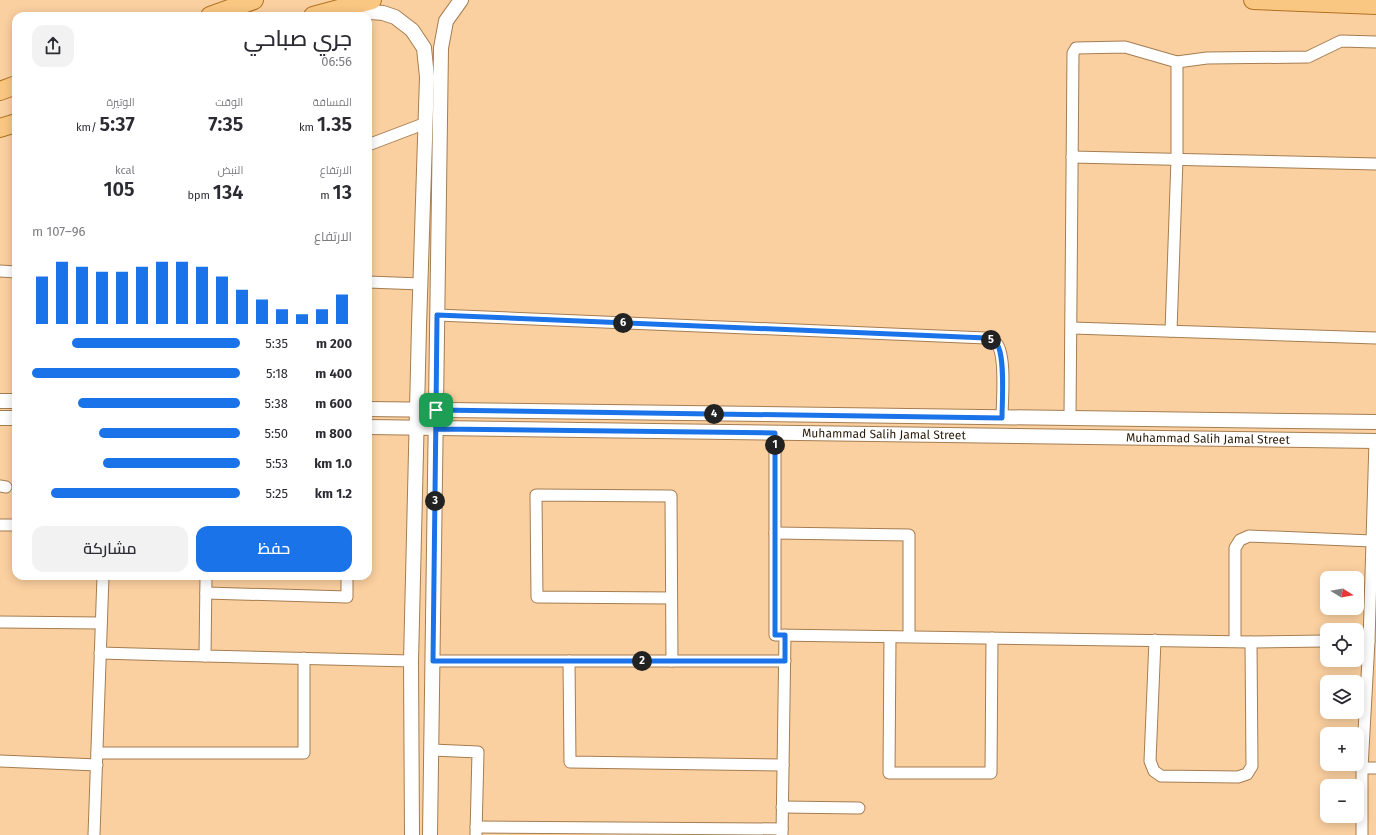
<!DOCTYPE html>
<html lang="ar">
<meta charset="utf-8">
<style>
:root{--surface:#fff;--page:#f2f2f3;--text:#2b2b33;--muted:#7c7c81;--accent:#1a73e8}
body{margin:0;font-family:"Fira Sans",Cairo,sans-serif;background:var(--page);color:var(--text);direction:rtl;height:100vh;display:flex;flex-direction:column;font-size:15px;white-space:nowrap}
*{box-sizing:border-box;margin:0}
p{font-size:13px;color:var(--muted)}
.icon{flex:none;width:22px;height:22px;fill:none;stroke:currentColor;stroke-width:2;stroke-linecap:round;stroke-linejoin:round}
.map{position:relative;flex:1;overflow:hidden;direction:ltr}
.details{position:absolute;left:12px;top:12px;width:360px;height:568px;display:flex;flex-direction:column;background:var(--surface);border-radius:12px;box-shadow:0 2px 10px #0003;direction:rtl}
.details>*{flex:none}
.needle{width:26px;rotate:101deg}
.fabs{position:absolute;left:1320px;top:571px;display:grid;gap:8px}
.fabs a{display:grid;place-items:center;width:44px;height:44px;border-radius:8px;background:var(--surface);box-shadow:0 2px 10px #0003;font-size:20px}
.pin{position:absolute;display:grid;place-items:center;width:34px;height:34px;color:#fff;margin:-17px;border-radius:8px;box-shadow:0 2px 6px #0006}
.km{position:absolute;width:20px;height:20px;margin:-10px;border-radius:50%;background:#222;color:#fff;font-size:11px;line-height:20px;text-align:center}
.round{display:grid;place-items:center;flex:none;width:42px;height:42px;border-radius:12px;background:var(--page)}
.summary{display:flex;align-items:center;justify-content:space-between;height:68px;padding:0 20px}
h1{font-size:22px;font-weight:600;line-height:30px}
.stats{display:grid;grid-template-columns:repeat(3,1fr);gap:6px;height:68px;padding:4px 20px}
.stats div{display:grid;align-content:center}
.stats b{font-size:20px;font-weight:600}
.stats small{font-size:11px;font-weight:400}
.stats p{font-size:11px}
.chart{height:112px;padding:8px 20px}
.chart p{display:flex;justify-content:space-between}
.chart svg{width:100%;height:72px;margin-top:4px;stroke:var(--accent);stroke-width:6}
.cta{display:flex;gap:8px;margin-top:auto;padding:8px 20px}
.cta a{flex:1;height:46px;border-radius:12px;background:var(--accent);color:#fff;font-size:16px;font-weight:600;line-height:46px;text-align:center}
.cta a+a{background:var(--page);color:var(--text)}
ul{padding:0 20px;list-style:none;font-size:13px}
li{display:grid;grid-template-columns:64px 48px 1fr;align-items:center;height:30px}
li i{height:10px;border-radius:5px;background:var(--accent)}
.map>svg:first-child{display:block}
.lines{fill:none;stroke-linecap:round;stroke-linejoin:round}
.minor-casing{stroke:#a57d51;stroke-width:13}
.tertiary-casing{stroke:#a57d51;stroke-width:16}
.primary-casing{stroke:#af7221;stroke-width:20}
.minor{stroke:#fff;stroke-width:11}
.tertiary{stroke:#fff;stroke-width:14}
.primary{stroke:#fac782;stroke-width:18}
.route-casing{stroke:#fff;stroke-width:8}
.route{stroke:#1a73e8;stroke-width:5}
.labels{text-anchor:middle;stroke-width:4;stroke-linejoin:round;paint-order:stroke}
.street-label{font-size:12px;fill:#2a1a08;stroke:#fdf8f4}
</style>
<div class="map">
<svg width="1376" height="835" viewBox="0 0 1376 835">
<rect width="100%" height="100%" fill="#fbd0a0"/>
<g class="lines">
<defs>
<g id="minor">
<path d="M368,145l58,-22"/>
<path d="M1072,157l304,7"/>
<path d="M0,271l16,1"/>
<path d="M368,282l53,2"/>
<path d="M437,315l549,23c3,1 7,2 9,4 12,9 7,60 7,75"/>
<path d="M1072,328l304,10"/>
<path d="M1171,331l6,-172v-97"/>
<path d="M1070,418l3,-365 3,-5 49,-1 52,15 30,-4 101,-1 33,-16 35,1"/>
<path d="M775,433v202l476,7 76,-1"/>
<path d="M0,486l6,1"/>
<path d="M0,525h16"/>
<path d="M775,533l134,2v101"/>
<path d="M206,576l-1,80 206,5"/>
<path d="M206,593l141,4v-21"/>
<path d="M671,598l-134,-1 -1,-102 135,1 1,165"/>
<path d="M0,622l101,1"/>
<path d="M890,637l-1,136h102l1,-135"/>
<path d="M1155,640l-5,121 4,10 7,5 77,1 9,-3 5,-8 -1,-124"/>
<path d="M1235,641v-93l5,-8 9,-4 123,5"/>
<path d="M1357,641h12"/>
<path d="M100,653l105,3"/>
<path d="M433,661h352"/>
<path d="M569,661l1,101 213,3"/>
<path d="M432,750l46,2 -2,83"/>
<path d="M97,753h207v-95"/>
<path d="M0,761l97,4"/>
<path d="M1362,768h14"/>
<path d="M782,807l77,1"/>
<path d="M476,827l306,2"/>
<path d="M94,835l9,-259"/>
<path d="M782,835l3,-200"/>
<path d="M1362,835v-67l7,-127 6,-200"/>
</g>
<g id="tertiary">
<path d="M346,10l37,3 12,4 17,13 12,18 3,29 -8,249 -8,335 1,174"/>
<path d="M0,401h16"/>
<path d="M368,409l1008,13"/>
<path d="M0,418h16"/>
<path id="s1" d="M368,427l1008,14"/>
<path d="M430,835l11,-787 5,-27 15,-21"/>
</g>
<g id="primary">
<path d="M1253,0l123,5"/>
<path d="M210,16l44,-16"/>
<path d="M313,16l59,-16"/>
<path d="M0,91l16,-6"/>
<path d="M0,128l16,-5"/>
</g>
</defs>
<use href="#minor" class="minor-casing"/>
<use href="#tertiary" class="tertiary-casing"/>
<use href="#primary" class="primary-casing"/>
<use href="#minor" class="minor"/>
<use href="#tertiary" class="tertiary"/>
<use href="#primary" class="primary"/>
</g>
<g class="lines">
<defs>
<path id="route" d="M436,410v19l339,4v202h10v26h-352l3,-251 566,8c0,-16 4,-68 -7,-76 -2,-2 -6,-3 -9,-4l-549,-23 -1,95"/>
</defs>
<use href="#route" class="route-casing"/>
<use href="#route" class="route"/>
</g>
<g class="labels">
<g class="street-label">
<text dy="4" stroke="none"><textPath href="#s1" startOffset="516">Muhammad Salih Jamal Street</textPath></text>
<text dy="4" stroke="none"><textPath href="#s1" startOffset="840">Muhammad Salih Jamal Street</textPath></text>
</g>
</g>
</svg>
<div class="fabs">
<a><svg class="needle" viewBox="-14 -14 28 28"><path d="M0-13l5 13h-10z" fill="#e53935"/><path d="M0 13l5-13h-10z" fill="#7c7c81"/></svg></a>
<a><svg class="icon" aria-label="locate" viewBox="0 0 24 24"><circle cx="12" cy="12" r="6"/><path d="M12 2v4M12 18v4M2 12h4M18 12h4"/></svg></a>
<a><svg class="icon" aria-label="layers" viewBox="0 0 24 24"><path d="M12 4l9 5-9 5-9-5zM3 14l9 5 9-5"/></svg></a>
<a>+</a>
<a>−</a>
</div>
<div class="pin" style="left:436px;top:410px;background:#1e9e55"><svg class="icon" aria-label="arrive" viewBox="0 0 24 24"><path d="M6 21V4h12l-3 4 3 4H6"/></svg></div>
<b class="km" style="left:775px;top:445px">1</b>
<b class="km" style="left:642px;top:661px">2</b>
<b class="km" style="left:435px;top:501px">3</b>
<b class="km" style="left:714px;top:414px">4</b>
<b class="km" style="left:991px;top:340px">5</b>
<b class="km" style="left:623px;top:323px">6</b>
<section class="details">
<div class="summary"><div><h1>جري صباحي</h1><p>06:56</p></div><a class="round"><svg class="icon" aria-label="share" viewBox="0 0 24 24"><path d="M12 15V3M7 8l5-5 5 5M5 13v7h14v-7"/></svg></a></div>
<div class="stats">
<div><p>المسافة</p><b>1.35<small> km</small></b></div>
<div><p>الوقت</p><b>7:35</b></div>
<div><p>الوتيرة</p><b>5:37<small> /km</small></b></div>
</div>
<div class="stats">
<div><p>الارتفاع</p><b>13<small> m</small></b></div>
<div><p>النبض</p><b>134<small> bpm</small></b></div>
<div><p>kcal</p><b>105</b></div>
</div>
<div class="chart"><p><span>الارتفاع</span>96–107 m</p>
<svg viewBox="0 0 160 44" preserveAspectRatio="none"><path d="M5 44V15M15 44V6M25 44V9M35 44V12M45 44V12M55 44V9M65 44V6M75 44V6M85 44V9M95 44V15M105 44V23M115 44V29M125 44V35M135 44V38M145 44V35M155 44V26"/></svg>
</div>
<ul>
<li><b>200 m</b>5:35<i style="width:81%"></i></li>
<li><b>400 m</b>5:18<i style="width:100%"></i></li>
<li><b>600 m</b>5:38<i style="width:78%"></i></li>
<li><b>800 m</b>5:50<i style="width:68%"></i></li>
<li><b>1.0 km</b>5:53<i style="width:66%"></i></li>
<li><b>1.2 km</b>5:25<i style="width:91%"></i></li>
</ul>
<div class="cta"><a>حفظ</a><a>مشاركة</a></div>
</section>
</div>
